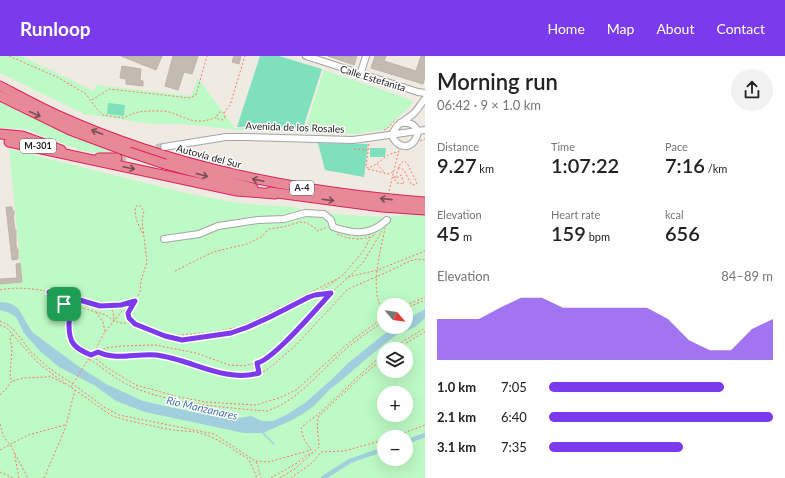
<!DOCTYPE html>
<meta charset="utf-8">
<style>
:root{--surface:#fff;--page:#f2f2f2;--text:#222;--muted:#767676;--accent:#7c3aed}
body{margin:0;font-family:Lato,sans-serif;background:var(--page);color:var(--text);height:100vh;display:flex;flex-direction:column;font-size:15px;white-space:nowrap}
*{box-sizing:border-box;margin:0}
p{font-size:13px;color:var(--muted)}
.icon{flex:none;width:22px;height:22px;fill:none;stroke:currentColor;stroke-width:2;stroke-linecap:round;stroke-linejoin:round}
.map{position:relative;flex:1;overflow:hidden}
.drawer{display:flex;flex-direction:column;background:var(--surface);width:360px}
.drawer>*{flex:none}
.needle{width:26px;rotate:118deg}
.buttons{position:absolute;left:377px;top:242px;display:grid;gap:8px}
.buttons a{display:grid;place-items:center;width:36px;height:36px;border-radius:50%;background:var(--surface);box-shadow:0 4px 16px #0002;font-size:20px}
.pin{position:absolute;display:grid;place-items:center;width:34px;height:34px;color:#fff;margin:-17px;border-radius:8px;box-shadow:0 2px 6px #0006}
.round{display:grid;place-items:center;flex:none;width:42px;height:42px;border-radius:21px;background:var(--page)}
.head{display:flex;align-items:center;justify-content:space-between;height:68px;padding:0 12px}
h1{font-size:22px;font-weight:600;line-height:30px}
.figures{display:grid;grid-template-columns:repeat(3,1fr);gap:6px;height:68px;padding:4px 12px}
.figures div{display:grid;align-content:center}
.figures b{font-size:20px;font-weight:600}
.figures small{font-size:11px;font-weight:400}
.figures p{font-size:11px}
.chart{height:112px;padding:8px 12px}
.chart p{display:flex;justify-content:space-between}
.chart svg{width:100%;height:72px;margin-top:4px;fill:var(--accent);opacity:.7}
ul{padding:0 12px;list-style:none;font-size:13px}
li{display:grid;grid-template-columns:64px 48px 1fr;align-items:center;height:30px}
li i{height:10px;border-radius:5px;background:var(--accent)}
header{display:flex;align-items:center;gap:24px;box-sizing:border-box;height:56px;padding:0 20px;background:var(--accent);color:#fff}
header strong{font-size:19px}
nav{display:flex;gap:22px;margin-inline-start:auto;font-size:14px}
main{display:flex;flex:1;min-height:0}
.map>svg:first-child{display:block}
.park{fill:#befac5;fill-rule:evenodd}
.pitch{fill:#7fe0bd}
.water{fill:#a2cfdd}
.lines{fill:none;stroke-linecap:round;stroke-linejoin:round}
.stream{stroke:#a2cfdd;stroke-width:1.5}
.canal{stroke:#a2cfdd;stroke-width:4.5}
.building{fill:#c3bab2;stroke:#c1b2a5}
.highway-tunnel{stroke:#c5c2bb;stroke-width:9;stroke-dasharray:9 4.5;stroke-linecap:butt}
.minor-casing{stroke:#a4a4a4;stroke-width:8}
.highway-casing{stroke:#dc205d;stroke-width:11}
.path{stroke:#fc7966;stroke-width:1;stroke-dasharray:2 2;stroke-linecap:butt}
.minor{stroke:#fff;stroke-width:6}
.highway{stroke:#e88998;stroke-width:9}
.highway-bridge-casing{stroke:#dc205d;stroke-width:11;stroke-linecap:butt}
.highway-bridge{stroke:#e88998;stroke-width:9}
.oneway{stroke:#784e54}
.route-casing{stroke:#fff;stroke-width:8}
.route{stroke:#7c3aed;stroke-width:5}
.labels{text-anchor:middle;stroke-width:3;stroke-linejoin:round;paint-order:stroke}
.shield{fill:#fff;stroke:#616161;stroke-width:1}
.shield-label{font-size:9px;font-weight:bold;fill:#1d1d1d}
.street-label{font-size:10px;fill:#1d1d1d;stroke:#fff}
.water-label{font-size:11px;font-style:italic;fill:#4879af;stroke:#fff}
</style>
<header>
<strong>Runloop</strong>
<nav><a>Home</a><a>Map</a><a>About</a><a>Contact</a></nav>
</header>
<main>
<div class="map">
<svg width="425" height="422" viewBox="0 0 425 422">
<rect width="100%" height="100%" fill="#efebe3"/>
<g class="park">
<path d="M0,0h21l73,35 2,-6 95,11 7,-18 37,50 70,2 19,-60 88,30v4c-9,11 -17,13 -25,25l-31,5 -118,-4 -56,-6h-30l-68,-10 -84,-41z"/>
<path d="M0,46l50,24 63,27h-14l-19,-3 -55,-21 -25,-1z"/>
<path d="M9,93l177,44 41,8 21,3 45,3 12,4 43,4 31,2 46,-3v264h-425v-195l22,-2zM384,249h22v22h-22zM384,293h22v22h-22zM384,337h22v22h-22zM384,381h22v22h-22z"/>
</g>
<g class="pitch">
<path d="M260,0h19l43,13 -19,59 -66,-1z"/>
<path d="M108,47l17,2 -1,11 -17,-2z"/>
<path d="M318,87l50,1 -4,33 -39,-7z"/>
<path d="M370,92h16l-1,9h-15z"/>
</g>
<path class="water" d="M0,246l9,1 9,5 14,24 46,34 28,18 37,17 49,11 42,7 17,-3 11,5h11l13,-6 19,-12 26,-23 16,-16 36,-29 12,-8h11v-7l19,-11v9l-10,9 -19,8 -30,24 -24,21 -12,9 -16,17 -10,7 -12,7 -29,13h-19l-99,-21 -29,-11 -22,-16 -35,-18 -19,-16 -16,-18 -8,-16 -6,-4 -10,-3z"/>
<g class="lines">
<path class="stream" d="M263,377l11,11"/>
<g class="canal">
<path d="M406,386l19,-7"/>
<path d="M323,422l27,-17 34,-12"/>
</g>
</g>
<g class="building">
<path d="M121,0h41l-6,14z"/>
<path d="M173,0h25l-6,18 -8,-2 -6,18 -13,-4z"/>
<path d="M234,0h7l-2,8 -7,-2z"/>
<path d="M328,0h29l-3,9z"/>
<path d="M375,0h11l-2,5 32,10 5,-15h4v21l-2,7 -52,-16z"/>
<path d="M122,10l19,3 -1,11 3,1v5l-17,-2v-5l-6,-1z"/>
<path d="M6,151h6l1,4h1v4h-1l2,15h1v15l1,4h1v10l-6,1z"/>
<path d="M20,207l2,19 -22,2v-5l17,-1 -1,-14z"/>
</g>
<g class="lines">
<path class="highway-tunnel" d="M117,102l47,-11"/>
<defs>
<g id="minor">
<path d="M306,0l112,36 7,1"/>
<path d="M360,19l6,-19"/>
<path d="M400,67c9,-1 14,0 18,9 -4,17 -18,19 -26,4 3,-12 13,-15 21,-22 5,-4 8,-11 12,-15"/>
<path d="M164,91l62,-10h21l106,3 72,-10"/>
<path d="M164,183l35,-5 19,-8 40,-6 26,-1 21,-6 19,1 7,6 2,7c21,7 37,9 54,-7"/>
</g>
<g id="highway">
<path d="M0,30c19,10 37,20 57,29 117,53 240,77 368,87"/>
<path d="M0,40l70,34 59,22"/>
<path d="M0,78l22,2 39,14"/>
<path d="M9,86l228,49 38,3"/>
<path d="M99,102h18"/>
<path d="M165,108l88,24"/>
<path d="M270,136l112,15 43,3"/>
</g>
</defs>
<use href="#minor" class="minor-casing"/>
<use href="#highway" class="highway-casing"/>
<g class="path">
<path d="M9,0l48,21 29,17 10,14 7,7 21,3c11,-7 20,-7 33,-7 4,0 8,0 12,1 19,6 26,14 48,5"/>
<path d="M92,44l17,-11 81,9 6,-3 11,-39"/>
<circle cx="221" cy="60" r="4"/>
<path d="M224,57l6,-8 15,-49"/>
<path d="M384,74l4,-2 8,-9"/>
<path d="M420,85l5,-2"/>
<path d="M369,88l-3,23 1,1c10,-1 19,-16 32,-16"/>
<path d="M354,93l14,1"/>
<path d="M377,108l7,8"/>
<path d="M368,113l20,5 7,-3"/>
<path d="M393,121l4,1 4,-3 3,9 -7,-1 -2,-3c2,-6 3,-16 9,-19l3,2 10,20 -2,2 -4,-1 -7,-14c-3,-2 -5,-2 -8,-3"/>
<path d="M389,135l10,-41"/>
<path d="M337,178c12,6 28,7 39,0"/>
<path d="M175,215l38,-19 34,-8 14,-7 8,-8 14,-2 17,-5 7,1 8,5 2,3 11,-4"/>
<path d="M348,221l30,-7 47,-19"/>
<path d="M0,234c23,-5 50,1 72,8 9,2 20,8 30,8 11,1 22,-2 33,-5l5,-9 1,-11 6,-19 -5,-41 2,-10 -3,-5h-5c-3,10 3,19 7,28"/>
<path d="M49,236c17,9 20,17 20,36 0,4 -1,9 2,13 4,7 13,11 20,14l15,-7 15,-2 34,-1 41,8 33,12 14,1 18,-4 13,-9 57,-60 24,-22 9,-10 18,-30"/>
<path d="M317,239l13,-2"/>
<path d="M135,245l-6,9 -1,3 1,5 6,6 30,12 17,4 49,-7 17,-6 22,-10 54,-28 19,-14 21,-25 7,-13"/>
<path d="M83,246l5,6"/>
<path d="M406,249l19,-8"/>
<path d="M105,250c9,3 8,6 9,14"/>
<path d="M406,252l19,-8"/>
<path d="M68,254l11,-3 27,8 8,6 7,2h13"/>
<path d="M384,255c-16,-17 -3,-61 1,-83"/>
<path d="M96,256l7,10 2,10"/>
<path d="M0,265l8,4 6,5 18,23 18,16 23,15 31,23 15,8 95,19 41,27 14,1 42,-12 -7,-11 -3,-10c3,-6 11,-9 16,-14 23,-20 43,-42 67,-61"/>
<path d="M0,269l7,3 30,34 18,14 57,40 18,5 42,9 24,2 13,4 11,5 28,18 3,5 6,14"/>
<path d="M170,280l43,-4 25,-5 17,-7 84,-42"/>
<path d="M391,293l34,-21"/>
<path d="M396,293l29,-17"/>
<path d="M99,296l6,3 8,1 43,-1 75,20 15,1 12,-3 7,-2 8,-6 22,-19 53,-57 37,-16 25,-12 7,-2 8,1"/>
<path d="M96,297c0,-13 18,-32 26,-42l6,-1"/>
<path d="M89,304h2c16,11 31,24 49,30 37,14 88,18 127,21 30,-10 50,-36 73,-57 13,-12 29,-22 44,-33"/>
<path d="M257,308l2,11"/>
<path d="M13,325l10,-3 23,-1 3,-1 16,8"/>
<path d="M71,331l20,-32 15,12 30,18 43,12 27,5 50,3 23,-7 17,-8 50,-45 38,-28"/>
<path d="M0,339l6,-6 6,-8 -2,-4 2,-29 -2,-10 3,-4"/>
<path d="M0,368l3,11 11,16 5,27"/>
<path d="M393,381l32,-12"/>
<path d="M0,394l28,-15 37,-10"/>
<path d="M15,398l13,24"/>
<path d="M256,406c4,5 2,10 5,16"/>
<path d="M0,416l13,6"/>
<path d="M44,422l21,-49 10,-39"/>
<path d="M271,422l26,-15 10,-8 6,-3"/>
<path d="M280,422l16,-10 23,-21 -2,-25 2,-6 43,-40 22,-18"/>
<path d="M291,422l21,-15 9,-11 23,-1 40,-11"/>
</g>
<use href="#minor" class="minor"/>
<use href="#highway" class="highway"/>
<defs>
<path id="highway-bridge" d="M129,96l36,12"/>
</defs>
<use href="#highway-bridge" class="highway-bridge-casing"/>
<use href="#highway-bridge" class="highway-bridge"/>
</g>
<defs><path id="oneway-shaft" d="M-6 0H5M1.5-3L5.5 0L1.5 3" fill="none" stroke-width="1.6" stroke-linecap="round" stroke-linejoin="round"/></defs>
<g class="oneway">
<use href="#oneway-shaft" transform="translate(35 58) rotate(25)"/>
<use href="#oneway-shaft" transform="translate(97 76) rotate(-159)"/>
<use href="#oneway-shaft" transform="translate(129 112) rotate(12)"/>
<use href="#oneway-shaft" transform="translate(202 119) rotate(15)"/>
<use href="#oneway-shaft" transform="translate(258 124) rotate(-168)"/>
<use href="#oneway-shaft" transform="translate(386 143) rotate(-174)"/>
<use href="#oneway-shaft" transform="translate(328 144) rotate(7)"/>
</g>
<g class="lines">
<defs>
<path id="route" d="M49,236l17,4 34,10 21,-1 14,-4 -7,12 1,5 6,6 30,12 17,4 49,-7 17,-6 22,-10 39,-20 6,-2 16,-2c-14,15 -58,67 -74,70l2,10c-35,10 -68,-14 -103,-18 -19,-2 -39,6 -58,-3l-7,3c-17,-7 -22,-12 -22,-30 0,-4 1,-9 0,-13 -4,-9 -12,-16 -20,-20z"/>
</defs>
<use href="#route" class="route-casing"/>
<use href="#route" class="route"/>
</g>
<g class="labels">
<g class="shield">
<rect x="20" y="83" width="36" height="14" rx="3"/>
<rect x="290" y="125" width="24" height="14" rx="3"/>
</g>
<g class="shield-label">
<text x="38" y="93">M-301</text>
<text x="302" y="135">A-4</text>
</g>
<g class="street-label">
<text transform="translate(373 22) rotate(17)" y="4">Calle Estefanita</text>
<text transform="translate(295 71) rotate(2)" y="4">Avenida de los Rosales</text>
<text transform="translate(209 100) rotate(15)" y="4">Autovía del Sur</text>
</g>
<g class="water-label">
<text transform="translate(202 352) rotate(13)" y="4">Río Manzanares</text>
</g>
</g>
</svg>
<div class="buttons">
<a><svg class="needle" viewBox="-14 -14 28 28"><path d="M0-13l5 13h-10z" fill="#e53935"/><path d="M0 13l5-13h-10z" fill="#767676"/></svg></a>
<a><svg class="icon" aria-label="layers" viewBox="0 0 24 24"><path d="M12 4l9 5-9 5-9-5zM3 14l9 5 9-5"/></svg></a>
<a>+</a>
<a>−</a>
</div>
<div class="pin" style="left:64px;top:248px;background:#1e9e55"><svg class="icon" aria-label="arrive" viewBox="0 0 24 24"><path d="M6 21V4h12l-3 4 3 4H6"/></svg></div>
</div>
<section class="drawer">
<div class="head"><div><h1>Morning run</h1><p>06:42 · 9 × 1.0 km</p></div><a class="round"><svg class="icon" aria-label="share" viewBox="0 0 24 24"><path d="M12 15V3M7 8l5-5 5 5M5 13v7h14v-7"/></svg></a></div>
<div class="figures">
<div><p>Distance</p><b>9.27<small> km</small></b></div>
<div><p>Time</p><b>1:07:22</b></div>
<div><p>Pace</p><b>7:16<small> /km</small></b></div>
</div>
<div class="figures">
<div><p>Elevation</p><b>45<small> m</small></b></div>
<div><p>Heart rate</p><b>159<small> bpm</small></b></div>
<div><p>kcal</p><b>656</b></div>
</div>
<div class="chart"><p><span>Elevation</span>84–89 m</p>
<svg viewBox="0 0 160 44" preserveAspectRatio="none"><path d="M0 44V19L10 19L20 19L30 12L40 6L50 6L60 12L70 12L80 12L90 12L100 12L110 19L120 32L130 38L140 38L150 25L160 19V44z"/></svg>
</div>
<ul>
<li><b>1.0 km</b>7:05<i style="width:78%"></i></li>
<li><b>2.1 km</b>6:40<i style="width:100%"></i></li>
<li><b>3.1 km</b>7:35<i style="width:60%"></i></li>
</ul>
</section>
</main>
